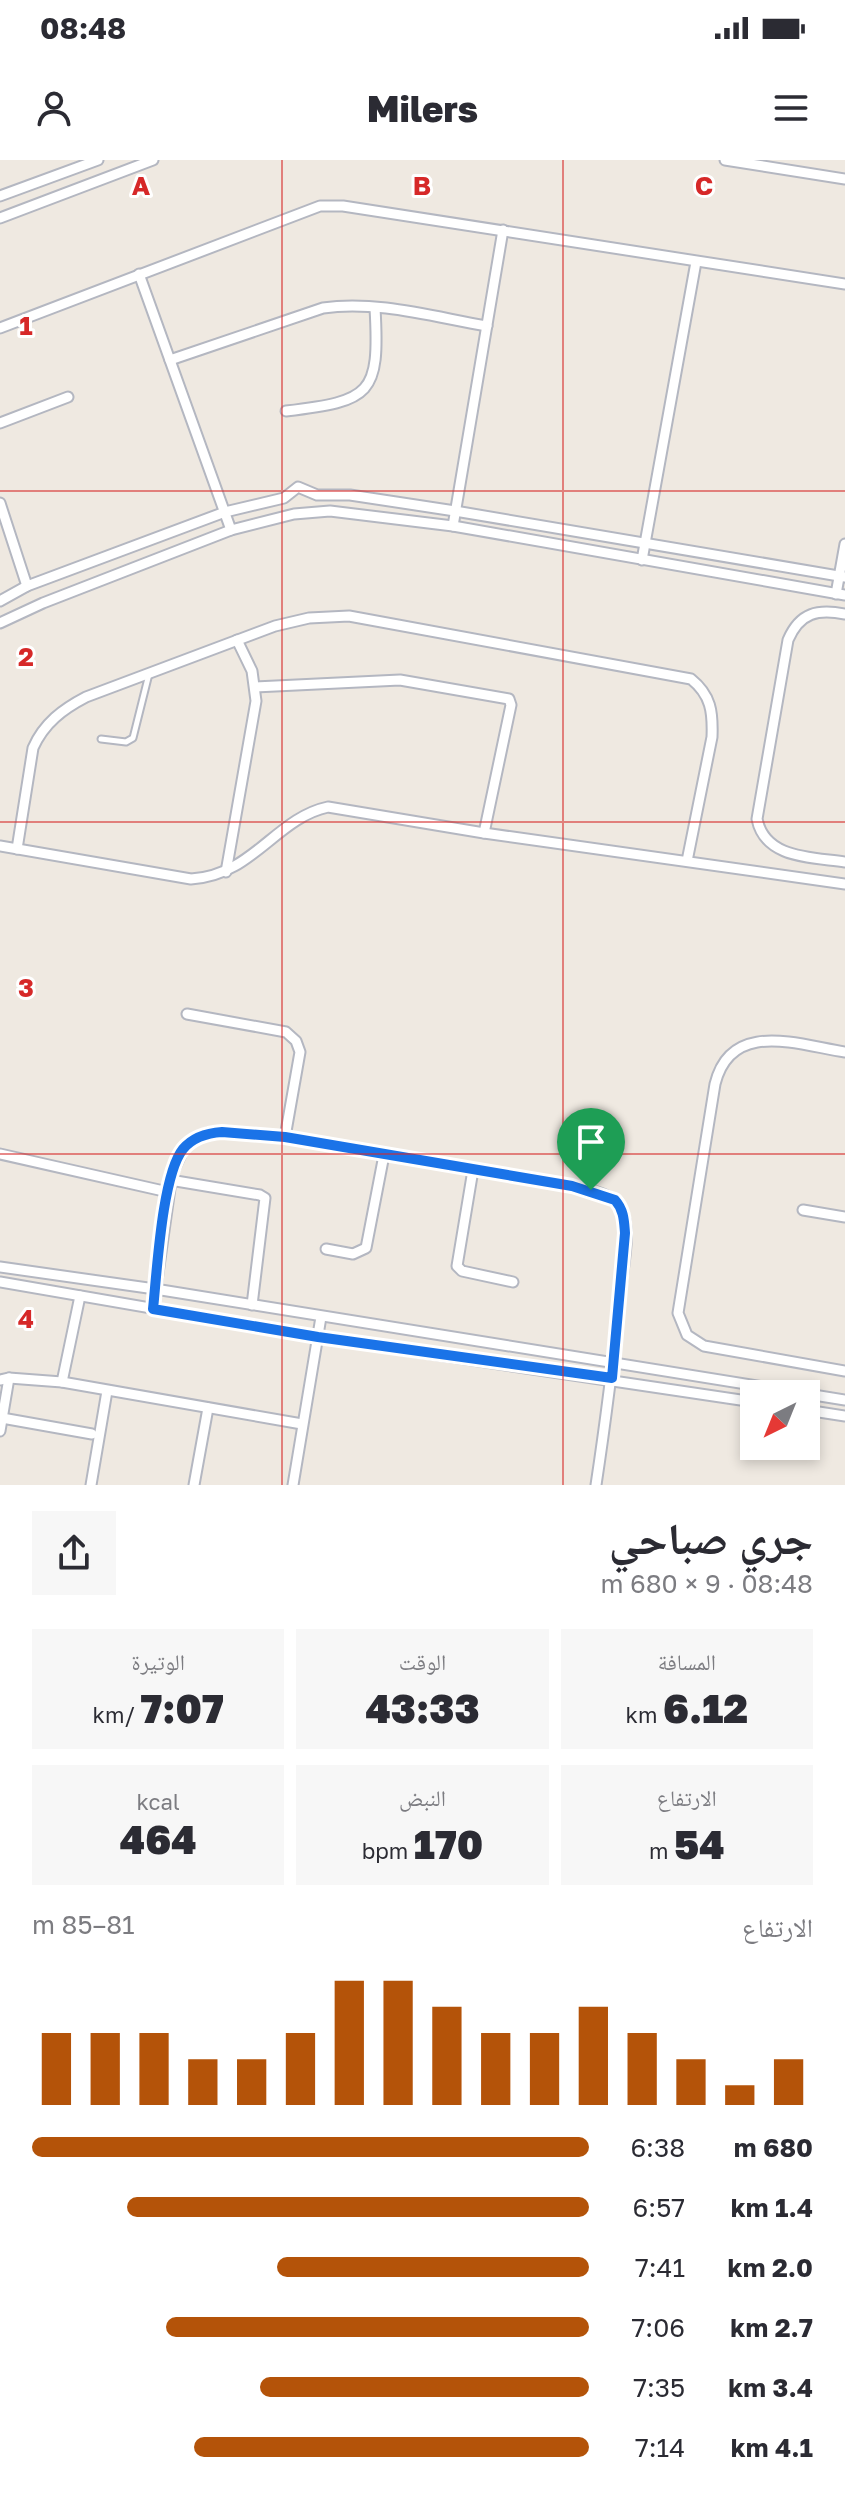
<!DOCTYPE html>
<html lang="ar">
<meta charset="utf-8">
<style>
:root{--surface:#fff;--page:#f7f7f7;--text:#2b2b33;--muted:#7c7c81;--accent:#b45309}
body{margin:0;font-family:"Golos Text","Noto Naskh Arabic",sans-serif;background:var(--page);color:var(--text);direction:rtl;height:100vh;display:flex;flex-direction:column;font-size:30px;white-space:nowrap}
*{box-sizing:border-box;margin:0}
p{font-size:26px;color:var(--muted)}
.icon{flex:none;width:44px;height:44px;fill:none;stroke:currentColor;stroke-width:2;stroke-linecap:round;stroke-linejoin:round}
.map{position:relative;height:1325px;overflow:hidden;direction:ltr}
.side{display:flex;flex-direction:column;background:var(--surface);flex:1}
.side>*{flex:none}
.needle{width:52px;rotate:223deg}
.fabs{position:absolute;left:740px;top:1220px;display:grid;gap:16px}
.fabs a{display:grid;place-items:center;width:80px;height:80px;border-radius:0px;background:var(--surface);box-shadow:0 4px 12px #0003;font-size:40px}
.pin{position:absolute;display:grid;place-items:center;width:68px;height:68px;color:#fff;margin:-82px -34px;border-radius:50% 50% 50% 0;rotate:-45deg;box-shadow:0 0 8px #0007}
.pin .icon{rotate:45deg}
.round{display:grid;place-items:center;flex:none;width:84px;height:84px;border-radius:0px;background:var(--page)}
.head{display:flex;align-items:center;justify-content:space-between;height:136px;padding:0 32px}
h1{font-size:44px;font-weight:800;line-height:60px}
.metrics{display:grid;grid-template-columns:repeat(3,1fr);gap:12px;height:136px;padding:8px 32px}
.metrics div{display:grid;align-content:center;border-radius:0px;background:var(--page);text-align:center}
.metrics b{font-size:40px;font-weight:800}
.metrics small{font-size:22px;font-weight:400}
.metrics p{font-size:22px}
.chart{height:224px;padding:16px 32px}
.chart p{display:flex;justify-content:space-between}
.chart svg{width:100%;height:144px;margin-top:8px;stroke:var(--accent);stroke-width:6}
ul{padding:0 32px;list-style:none;font-size:26px}
li{display:grid;grid-template-columns:128px 96px 1fr;align-items:center;height:60px}
li i{height:20px;border-radius:10px;background:var(--accent)}
.status{display:flex;justify-content:space-between;align-items:center;height:56px;padding:0 40px;background:var(--surface);direction:ltr}
.status svg{height:22px;fill:currentColor}
header{display:flex;justify-content:space-between;align-items:center;height:104px;padding:0 32px;background:var(--surface);font-size:36px;font-weight:800}
.map>svg:first-child{display:block}
.lines{fill:none;stroke-linecap:round;stroke-linejoin:round}
.lane-casing{stroke:#b4b7c1;stroke-width:9}
.street-casing{stroke:#b4b7c1;stroke-width:13}
.lane{stroke:#fff;stroke-width:5}
.street{stroke:#fff;stroke-width:9}
.route-casing{stroke:#fff;stroke-width:16}
.route{stroke:#1a73e8;stroke-width:10}
.grid{fill:none;stroke:#d62828;stroke-width:2;stroke-opacity:0.55}
.grid-label{font-size:26px;text-anchor:middle;font-weight:bold;fill:#d62828;stroke:#fff;stroke-width:6;stroke-linejoin:round;paint-order:stroke}
</style>
<div class="status"><b>08:48</b><svg viewBox="0 0 49 12"><path d="M0 12V9h3v3zM5 12V6h3v6zM10 12V3h3v9zM15 12V0h3v12zM26 1h20v11H26zM47 4h2v5h-2z"/></svg></div>
<header><svg class="icon" aria-label="menu" viewBox="0 0 24 24"><path d="M4 6h16M4 12h16M4 18h16"/></svg>Milers<svg class="icon" aria-label="person" viewBox="0 0 24 24"><circle cx="12" cy="8" r="4"/><path d="M4 21q1-7 8-7t8 7"/></svg></header>
<div class="map">
<svg width="845" height="1325" viewBox="0 0 845 1325">
<rect width="100%" height="100%" fill="#efe9e1"/>
<g class="lines">
<defs>
<path id="lane" d="M101,579l25,3 7,-4 16,-64"/>
<g id="street">
<path d="M725,0l120,19"/>
<path d="M0,36l98,-36"/>
<path d="M0,58l153,-58"/>
<path d="M139,114l92,256"/>
<path d="M0,168l320,-122h23l502,78"/>
<path d="M170,200l153,-52c53,-8 111,9 164,18"/>
<path d="M286,251c85,-10 94,-16 89,-103"/>
<path d="M0,263l68,-26"/>
<path d="M0,343l27,83"/>
<path d="M453,366l50,-296"/>
<path d="M642,400l54,-298"/>
<path d="M836,434l9,-50"/>
<path d="M0,441l27,-15 198,-74 59,-14 14,-11 19,8h33l105,16 390,66"/>
<path d="M845,454c-27,-5 -45,-2 -57,26l-31,179c8,40 55,38 88,43"/>
<path d="M0,463l43,-20 188,-73 63,-16 36,-3 123,15 392,69"/>
<path d="M255,527l145,-7 109,19 2,6 -27,128"/>
<path d="M0,686l191,33c61,-3 85,-61 137,-72l156,26 361,51"/>
<path d="M17,689l16,-101c11,-25 30,-39 53,-51l189,-71 34,-8 40,-2 342,63c20,16 22,33 21,58l-25,124"/>
<path d="M226,712l30,-171 -4,-30 -15,-31"/>
<path d="M187,854l99,18 10,9 4,11 -15,85"/>
<path d="M845,892c-47,-7 -114,-33 -130,32l-37,229 9,22 17,11 141,25"/>
<path d="M0,994l168,38"/>
<path d="M473,1010l-16,96 5,5 51,11"/>
<path d="M170,1020l90,15 5,3 -13,107"/>
<path d="M803,1050l42,7"/>
<path d="M326,1089l27,5 13,-6 18,-93"/>
<path d="M0,1107l155,22 690,111"/>
<path d="M0,1122l318,55 436,65"/>
<path d="M153,1149l19,-135 12,-26 11,-9 13,-6 14,-1 63,5 287,49c15,4 42,7 49,22 11,22 2,57 0,80 -7,66 -15,131 -25,197"/>
<path d="M0,1220l9,-2 53,4 240,42"/>
<path d="M62,1222l18,-86"/>
<path d="M806,1250l39,6"/>
<path d="M2,1258l90,16"/>
<path d="M0,1271l9,-53"/>
<path d="M91,1325l16,-94"/>
<path d="M194,1325l14,-77"/>
<path d="M293,1325l28,-168"/>
</g>
</defs>
<use href="#lane" class="lane-casing"/>
<use href="#street" class="street-casing"/>
<use href="#lane" class="lane"/>
<use href="#street" class="street"/>
</g>
<g class="lines">
<defs>
<path id="route" d="M222,972l63,5 287,49 43,14c9,10 9,21 10,33l-13,145 -294,-41 -165,-28c4,-37 9,-134 30,-160 10,-12 24,-16 39,-17z"/>
</defs>
<use href="#route" class="route-casing"/>
<use href="#route" class="route"/>
</g>
<path class="grid" d="M282,0v1325M563,0v1325M0,331h845M0,662h845M0,994h845"/>
<g class="grid-label">
<text x="141" y="35">A</text>
<text x="422" y="35">B</text>
<text x="704" y="35">C</text>
<text x="26" y="175">1</text>
<text x="26" y="506">2</text>
<text x="26" y="837">3</text>
<text x="26" y="1168">4</text>
</g>
</svg>
<div class="fabs">
<a><svg class="needle" viewBox="-14 -14 28 28"><path d="M0-13l5 13h-10z" fill="#e53935"/><path d="M0 13l5-13h-10z" fill="#7c7c81"/></svg></a>
</div>
<div class="pin" style="left:591px;top:1030px;background:#1e9e55"><svg class="icon" aria-label="arrive" viewBox="0 0 24 24"><path d="M6 21V4h12l-3 4 3 4H6"/></svg></div>
</div>
<section class="side">
<div class="head"><div><h1>جري صباحي</h1><p>08:48 · 9 × 680 m</p></div><a class="round"><svg class="icon" aria-label="share" viewBox="0 0 24 24"><path d="M12 15V3M7 8l5-5 5 5M5 13v7h14v-7"/></svg></a></div>
<div class="metrics">
<div><p>المسافة</p><b>6.12<small> km</small></b></div>
<div><p>الوقت</p><b>43:33</b></div>
<div><p>الوتيرة</p><b>7:07<small> /km</small></b></div>
</div>
<div class="metrics">
<div><p>الارتفاع</p><b>54<small> m</small></b></div>
<div><p>النبض</p><b>170<small> bpm</small></b></div>
<div><p>kcal</p><b>464</b></div>
</div>
<div class="chart"><p><span>الارتفاع</span>81–85 m</p>
<svg viewBox="0 0 160 44" preserveAspectRatio="none"><path d="M5 44V22M15 44V22M25 44V22M35 44V30M45 44V30M55 44V22M65 44V6M75 44V6M85 44V14M95 44V22M105 44V22M115 44V14M125 44V22M135 44V30M145 44V38M155 44V30"/></svg>
</div>
<ul>
<li><b>680 m</b>6:38<i style="width:100%"></i></li>
<li><b>1.4 km</b>6:57<i style="width:83%"></i></li>
<li><b>2.0 km</b>7:41<i style="width:56%"></i></li>
<li><b>2.7 km</b>7:06<i style="width:76%"></i></li>
<li><b>3.4 km</b>7:35<i style="width:59%"></i></li>
<li><b>4.1 km</b>7:14<i style="width:71%"></i></li>
</ul>
</section>
